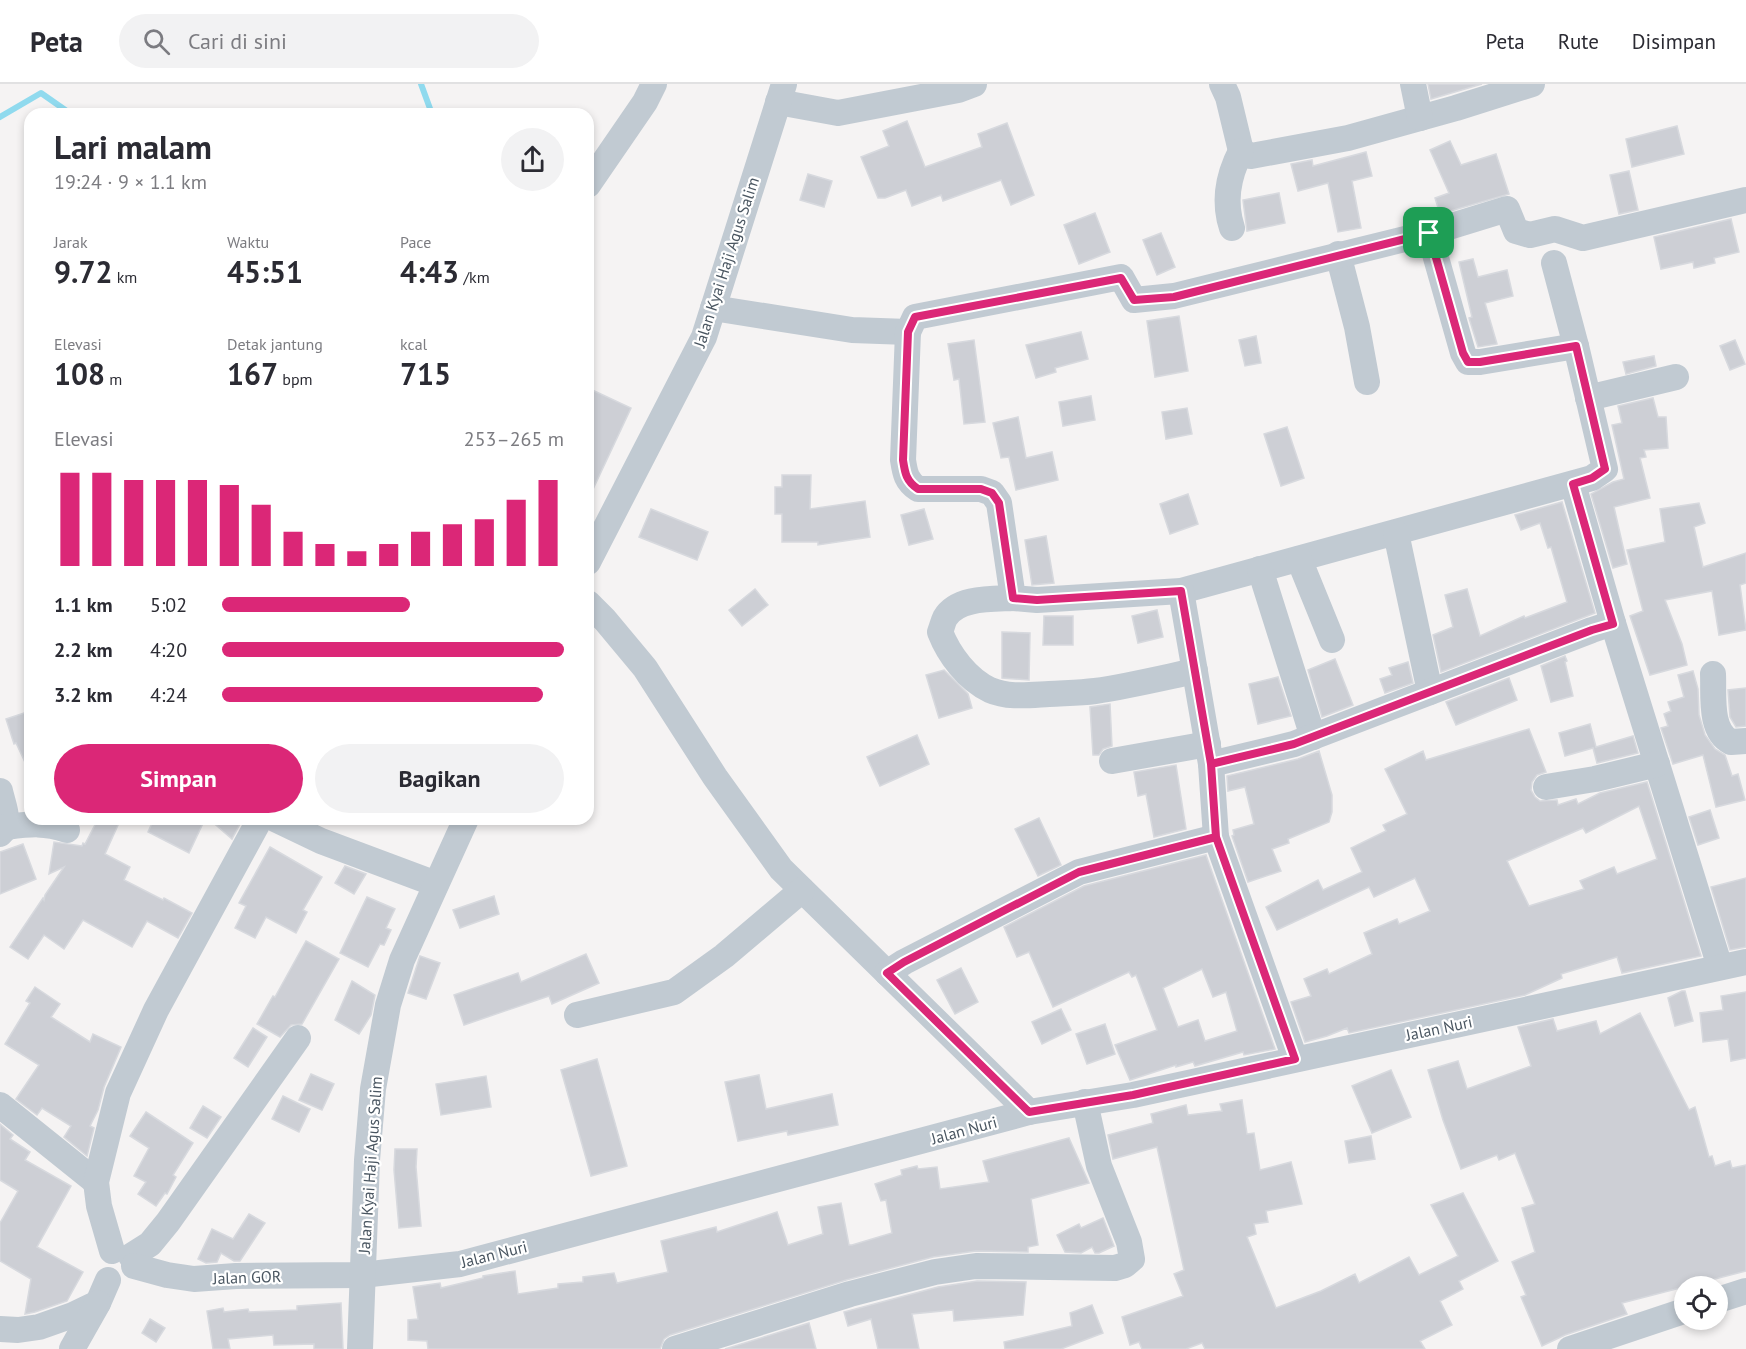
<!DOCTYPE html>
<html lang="id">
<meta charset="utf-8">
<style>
:root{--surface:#fff;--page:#f2f2f3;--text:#2b2b33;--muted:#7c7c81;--line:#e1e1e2;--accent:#db2777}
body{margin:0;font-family:"PT Sans",sans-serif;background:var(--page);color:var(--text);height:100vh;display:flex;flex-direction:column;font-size:22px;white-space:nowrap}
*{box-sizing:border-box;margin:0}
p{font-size:20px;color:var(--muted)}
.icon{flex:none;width:33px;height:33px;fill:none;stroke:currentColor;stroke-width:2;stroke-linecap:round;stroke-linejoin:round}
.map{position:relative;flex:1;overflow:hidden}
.details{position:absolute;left:24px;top:24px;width:570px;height:717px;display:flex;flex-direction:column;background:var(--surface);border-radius:18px;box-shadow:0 3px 9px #0003}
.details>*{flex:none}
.buttons{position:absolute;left:1674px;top:1192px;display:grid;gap:12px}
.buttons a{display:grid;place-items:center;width:54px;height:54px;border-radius:50%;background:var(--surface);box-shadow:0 3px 9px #0003;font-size:30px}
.pin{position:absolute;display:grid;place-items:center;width:51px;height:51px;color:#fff;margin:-26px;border-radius:12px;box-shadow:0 3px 9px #0006}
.round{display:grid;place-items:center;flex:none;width:63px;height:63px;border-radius:32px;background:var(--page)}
.overview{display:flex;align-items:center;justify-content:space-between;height:102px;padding:0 30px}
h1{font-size:33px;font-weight:800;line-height:45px}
.figures{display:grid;grid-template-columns:repeat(3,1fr);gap:9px;height:102px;padding:6px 30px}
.figures div{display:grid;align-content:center}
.figures b{font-size:30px;font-weight:800}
.figures small{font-size:16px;font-weight:400}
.figures p{font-size:16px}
.chart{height:168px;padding:12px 30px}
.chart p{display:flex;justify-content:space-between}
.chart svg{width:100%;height:108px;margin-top:6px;stroke:var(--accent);stroke-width:6}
.button{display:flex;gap:12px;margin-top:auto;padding:12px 30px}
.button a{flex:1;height:69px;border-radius:36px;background:var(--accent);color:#fff;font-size:24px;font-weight:800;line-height:69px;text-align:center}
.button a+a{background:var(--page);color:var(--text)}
ul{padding:0 30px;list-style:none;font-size:20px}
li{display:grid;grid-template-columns:96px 72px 1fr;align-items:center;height:45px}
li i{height:15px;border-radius:8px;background:var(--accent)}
header{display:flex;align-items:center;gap:36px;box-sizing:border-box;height:84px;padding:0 30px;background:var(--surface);border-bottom:2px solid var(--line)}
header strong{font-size:28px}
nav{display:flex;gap:33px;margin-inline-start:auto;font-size:21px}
.search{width:420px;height:54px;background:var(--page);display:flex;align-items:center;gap:15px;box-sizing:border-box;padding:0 21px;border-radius:33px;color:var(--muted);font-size:22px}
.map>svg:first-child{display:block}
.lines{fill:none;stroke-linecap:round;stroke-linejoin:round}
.stream{stroke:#90daee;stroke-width:6}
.building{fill:#cdcfd5;stroke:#d7d9de;stroke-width:1.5;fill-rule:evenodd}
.minor{stroke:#c1cad2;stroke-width:26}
.route-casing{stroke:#fff;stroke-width:12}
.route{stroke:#db2777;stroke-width:8}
.labels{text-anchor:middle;stroke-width:4.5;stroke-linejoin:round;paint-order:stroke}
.street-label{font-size:16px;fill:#4a5661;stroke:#fff}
</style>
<header>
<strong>Peta</strong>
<div class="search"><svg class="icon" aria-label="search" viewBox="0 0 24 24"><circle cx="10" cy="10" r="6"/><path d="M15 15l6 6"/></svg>Cari di sini</div>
<nav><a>Peta</a><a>Rute</a><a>Disimpan</a></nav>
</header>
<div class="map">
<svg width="1746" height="1265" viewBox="0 0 1746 1265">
<rect width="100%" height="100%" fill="#f5f3f3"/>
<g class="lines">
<g class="stream">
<path d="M421,0l11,30"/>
<path d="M0,33l41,-24 30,21"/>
</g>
</g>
<g class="building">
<path d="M1428,0h54l-51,15z"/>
<path d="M907,37l18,46 57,-20 -4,-13 29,-11 27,72 -23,10 -10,-25 -58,21 -2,-6 -29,11 -6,-16 -21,8h-7l-17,-41 28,-11 -6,-15z"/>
<path d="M1677,42l7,28 -52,13 -6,-28z"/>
<path d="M1450,57l11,24 35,-11 13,40 -69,20 -5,-16 14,-5 -19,-43z"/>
<path d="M1366,68l6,24 -20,5 9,47 -23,4 -10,-49 -30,8 -7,-27 21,-4 1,6z"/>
<path d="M1629,87l9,39 -19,4 -9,-39z"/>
<path d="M808,90l24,7 -8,26 -24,-7z"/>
<path d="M1279,109l6,30 -38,8 -4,-31z"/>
<path d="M1095,129l15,39 -31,12 -15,-39z"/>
<path d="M1731,135l8,33 -25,6 1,5 -21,5 -1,-6 -32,7 -7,-32z"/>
<path d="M1161,149l14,34 -18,8 -14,-35z"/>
<path d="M1473,175l5,18 29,-7 6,26 -28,7 12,41 -19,3 -9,-29 3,-1 -13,-55z"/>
<path d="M1179,232l9,55 -33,6 -8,-56z"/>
<path d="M1081,248l7,27 -33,9 1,4 -20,6 -10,-33z"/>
<path d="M1256,252l5,27 -16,3 -6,-26z"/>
<path d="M974,256l11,82 -21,2 -5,-45 -5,1 -6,-36z"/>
<path d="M1735,256l10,24 -15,6 -10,-24z"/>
<path d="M1654,272l2,10 -30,8 -3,-12z"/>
<path d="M588,304l43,20 -43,92z"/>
<path d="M1091,312l4,24 -32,6 -4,-24z"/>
<path d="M1653,314l5,19h8l2,31 -24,2 2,7 -6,1 10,40 -36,9 13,57 -14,4 -22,-74 22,-12 11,-3 -12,-54 10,-2 -4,-17z"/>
<path d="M1187,324l5,26 -26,5 -4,-27z"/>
<path d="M1018,333l8,41 26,-6 6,28 -42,10 -7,-33 -8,1 -8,-35z"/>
<path d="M1287,343l17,51 -23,8 -17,-52z"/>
<path d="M782,391h29l-1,34 55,-8 5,36 -52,8v-3h-36v-28h-7v-27h7z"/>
<path d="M1188,410l10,30 -28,10 -10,-30z"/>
<path d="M1562,418l33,111 -154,59 -8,-37 20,-8 -8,-32 22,-6 13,47 44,-20 1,2 42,-16 -16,-55 -3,1 -8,-25 -19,7 -6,-15z"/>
<path d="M1699,419l6,20 -11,4 9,40 43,-14v30l-6,2 6,45 -27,5 -7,-44 -47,9 17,44 5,21 -37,10 -20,-59 13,-5 -16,-61 38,-8 -5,-33z"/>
<path d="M651,425l57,23 -11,28 -58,-23z"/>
<path d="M924,425l9,30 -24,6 -8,-30z"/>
<path d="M1046,452l8,47 -22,2 -7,-45z"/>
<path d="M755,505l13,16 -26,21 -13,-16z"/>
<path d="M1157,526l6,27 -25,6 -6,-27z"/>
<path d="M1044,532h29v29h-30z"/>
<path d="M1002,548l28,1 -1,47 -27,-2z"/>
<path d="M1565,572l2,5 -2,1 8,34 -22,6 -10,-36z"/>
<path d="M1335,575l18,46 -31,12 -14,-47z"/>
<path d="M1408,578l5,21 -28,10 -5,-14 12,-4 -3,-7z"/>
<path d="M944,586l24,24 4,14 -33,10 -13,-43z"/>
<path d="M1693,587l5,18 1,26 6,20 10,14 10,6 7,21 6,-2 7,26 -29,7 -13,-52 -30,9 -12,-36 7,-2 -4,-12 7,-3 -3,-9 16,-5 -6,-22z"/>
<path d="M1278,593l13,39 -33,8 -9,-40z"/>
<path d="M1509,594l8,22 -61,25 -10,-23z"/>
<path d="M1746,604v38l-10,1 -6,-10 -2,-27z"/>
<path d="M1110,620l2,42 -9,3 -4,6h-6l-3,-48z"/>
<path d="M30,627v62l-14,-30 -2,1 -8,-25z"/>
<path d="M1590,640l6,23 37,-11 5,17 -41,10 -4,-15 -28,8 -6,-23z"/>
<path d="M1529,645l17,43 -9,3 -5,7 -1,8 4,7 5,4 17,-1 1,5 18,-6 2,5 22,-11 47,-11 54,174 -79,17 -5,-16 -56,17 1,4 -37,17 -176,38 -2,-5 -20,8 -22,6 -14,-40 20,-6 -7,-17 23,-10 2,5 43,-20 -8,-21 33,-14 2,5 31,-13 -15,-33 -41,19 -5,-10 -92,43 -11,-23 52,-27 5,10 39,-18 -11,-24 35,-17 -3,-6 24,-11 -22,-45 38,-18 3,9zM1639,722l18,53 -40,15 -3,-7 -34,14 4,8 -55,17 -22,-45 76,-33 3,5z"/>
<path d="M917,651l12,29 -49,22 -13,-29z"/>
<path d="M1319,667l13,44v17l-3,10 -41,17 1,4 -17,6 9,22 -33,11 -16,-46 2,-1 -1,-5 21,-6 -9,-37 -17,4 -1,-15 71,-17z"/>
<path d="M1176,681l10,64 -32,8 -8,-43 -8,2 -4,-24z"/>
<path d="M1710,726l9,28 -21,7 -9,-28z"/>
<path d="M1039,734l22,47 -23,11 -23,-47z"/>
<path d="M98,735h12l9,4 -14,31 25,13 -6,13 39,20 1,-2 28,15 -14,25 -31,-17 -15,26 -49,-27 -19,29 -20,-14 -16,24 -18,-12 33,-49 1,2 1,-5 19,-28 -15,7 5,-32 28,4 1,-3 2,1z"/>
<path d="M154,735h51l-16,34 -41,-21z"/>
<path d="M209,735h28l4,3 -9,17z"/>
<path d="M23,760l13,35 -36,15v-42z"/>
<path d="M270,763l52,30 -19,33 4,2 -11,21 -30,-16 -11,21 -20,-10 11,-22 -7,-3z"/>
<path d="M1206,771l69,194 -31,6 -1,-3 -48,14 -2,-4 -17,5v-2l-46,15 -15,-35 42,-15 -21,-55 -4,2 -3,-5 -76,35 -24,-55 -12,5 -13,-30 80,-41zM1202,885l11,28 13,-5 11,39 -32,10 -7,-21 -20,7 -15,-39z"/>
<path d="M345,782l21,8 -12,20 -19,-11z"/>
<path d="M1746,794v69l-16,3 -19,-63z"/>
<path d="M494,812l5,18 -39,14 -7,-18z"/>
<path d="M367,813l28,12 -9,19 5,2 -7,15 -4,-1 -12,23 -28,-14z"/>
<path d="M306,857l33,18 -37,65 -11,1 -11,12 -23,-13 16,-28 2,1z"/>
<path d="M586,870l13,29 -47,21 -3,-8 -85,29 -10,-30 64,-22 3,9z"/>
<path d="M420,872l20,7 -14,36 -18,-6z"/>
<path d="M961,884l17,34 -23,12 -18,-34z"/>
<path d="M352,897l23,14 -4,20 -12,19 -24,-14z"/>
<path d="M35,903l25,17 -9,13 39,25 3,-8 28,13 -17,40 -6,23 -8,16 4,2 -7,28 -23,-19 7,-11 -29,-18 -5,7 -21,-16 23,-34 -34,-21 25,-41 -4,-2z"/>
<path d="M1682,907h3l8,30 -18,5 -7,-28z"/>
<path d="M1746,908v66l-15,3 -3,-22 -25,3 -3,-29 23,-3 -2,-14z"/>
<path d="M1061,925l10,21 -29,14 -10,-22z"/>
<path d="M1640,929l49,97 6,-3 14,50 3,-1 3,10 15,-5 2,7 14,-3v106l-124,32 5,11 -62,21 -23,11 -21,-49 5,-2 -14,-33 23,-10 -13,-44 13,-4 -20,-51 -16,7 -2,-5 -36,14 -18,-49 -15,-50 30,-9 9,28 64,-23 -13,-39 35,-8 4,12 39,-10 4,13z"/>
<path d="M1105,940l10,30 -28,10 -11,-30z"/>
<path d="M253,944l14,9 -19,30 -14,-9z"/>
<path d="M597,975l30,107 -36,10 -30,-106z"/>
<path d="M1391,986l20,47 -39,16 -20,-47z"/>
<path d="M311,990l23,10 -12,26 -23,-10z"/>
<path d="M759,991l7,34 66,-15 6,31 -50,10 -1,-4 -49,10 -13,-59z"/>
<path d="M486,992l5,31 -50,8 -5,-31z"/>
<path d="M283,1012l27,13 -11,23 -27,-13z"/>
<path d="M1242,1016l5,34 7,-1 6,37 31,-8 11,42 -36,7 2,11 -14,2 2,10 -9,3 29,71 45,-17 34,-17 4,9 50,-26 10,18 39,-19 -27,-51 32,-12 35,68 -39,20 4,8 -23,12 12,24 -32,16 5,8h-220l-3,-6 -16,6h-44l-3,-7 -9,3 -8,-28 61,-21 -9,-22 10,-4 -27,-123 -44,12 -5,-24 45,-12 -2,-9 35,-9 2,10 34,-4 -2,-7z"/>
<path d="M203,1022l18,11 -14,21 -17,-10z"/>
<path d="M146,1028l47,31 -20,32 3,2 -9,17 -2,-1 -9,13 -18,-12 8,-12 -12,-6 15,-28 -19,-12z"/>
<path d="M0,1040l13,11 -3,4 20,13 -5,8 46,26 -34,61 46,25 -16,29 -32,11 -10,2 6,-35 -31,-18v-38l18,-32 -18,-11z"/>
<path d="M1371,1052l4,23 -26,4 -4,-22z"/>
<path d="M1069,1054l20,45 -58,16 7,46 -10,2v5l-52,-1 -43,6 -87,23 -176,55 -6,4 -4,10h-232l-1,-8 -19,-1v-20l10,-1 -5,-32 27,-4 1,5 42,-10v-2l32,-5 3,23 40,-6v-4l25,-2v-5l31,-4 3,10 51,-11 -7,-31 55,-14 1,5 60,-20 11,33 35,-11 -5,-27 23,-4 8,42h3l40,-12 -6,-33 -5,1 -6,-17 27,-9 -1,-5 16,-4 1,3 19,-2 3,22 49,-7 -6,-21z"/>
<path d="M395,1065h22l-1,18 5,59 -22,2 -5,-58z"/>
<path d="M249,1130l16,9 -25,38h-6l-13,-8 -4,9 -11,1 -8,-4 14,-30 21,10z"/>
<path d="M1103,1134l11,28 -15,7h-4l-3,-6 -11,6 -16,-1 -8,-17 22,-11 2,4z"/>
<path d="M977,1197l49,1 -3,33 -69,6 -1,-11 -41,4 7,35h-41l-7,-30 -23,7 -4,-14 94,-25z"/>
<path d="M341,1219l2,46h-29v-5l-40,1 -1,-10 -45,4 2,10h-17l-6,-38 16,-3 1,4 24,-3 1,3 48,-2v-4z"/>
<path d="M1092,1221l11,28 -42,16h-56l-1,-7 68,-16 -2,-13z"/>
<path d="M150,1235l15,9 -9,14 -14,-9z"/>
<path d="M809,1239l7,26h-91z"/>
</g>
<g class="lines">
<g class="minor">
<path d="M1222,0l6,13 13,54 10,5 97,-18 108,-30 76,-24"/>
<path d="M1413,0l7,34"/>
<path d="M778,18l60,11 120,-23 16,-6"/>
<path d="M588,101l57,-83 9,-18"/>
<path d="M1232,144c-9,-27 -4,-52 9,-77"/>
<path d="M1429,149l34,120 5,9h12l96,-16"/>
<path d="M1338,170l19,73 10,55"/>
<path d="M713,224l139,22 56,2 7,-15 206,-40 13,23 40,-4 255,-63 78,-24 9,22 14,4 25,-6 28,9 163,-38"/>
<path d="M908,248l-5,128c2,13 3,21 15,29h63l11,4 7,10 14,95 24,2 144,-9 411,-113 13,-9 -29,-123 -22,-83"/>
<path d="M1588,314l88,-21"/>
<path d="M1573,400l40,139"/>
<path d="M1396,449l34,159"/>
<path d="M1299,475l33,81"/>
<path d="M588,478l116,-225 80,-253"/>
<path d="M1260,485l53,168"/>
<path d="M1181,507l30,173 5,73 79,222"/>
<path d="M1013,514c-20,1 -56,-1 -68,20 -2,4 -3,9 -5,14 9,23 27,47 50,58 18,8 40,5 59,4 16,-1 31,-1 46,-3 34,-5 67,-13 100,-20"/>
<path d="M588,519l17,17 40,48 70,109 66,92 248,243"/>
<path d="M1713,590c1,21 -4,57 18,68l15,-1"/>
<path d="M1112,677l96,-17"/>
<path d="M1211,680l83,-20 298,-114 21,-7 107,344"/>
<path d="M1546,703l49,-8 62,-15"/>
<path d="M0,707c3,14 12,32 0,43"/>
<path d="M275,735l46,22 115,43"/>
<path d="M6,743c24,-3 38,-5 61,3"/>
<path d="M887,889l17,-11 175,-90 137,-35"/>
<path d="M577,931l97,-23 50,-36 78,-66"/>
<path d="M0,1021l96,77"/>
<path d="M112,1167l-13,-45 -3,-24 22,-89 38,-83 104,-191"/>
<path d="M131,1172l19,-12 18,-22 130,-184"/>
<path d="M134,1182l33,9 27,4 42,-3 126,-1 98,-11 569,-152 104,-17 613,-133"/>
<path d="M1718,1216l28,-9"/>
<path d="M0,1245l18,1 21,-3 34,-12 25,-12 10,-23"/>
<path d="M72,1265l26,-46"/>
<path d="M360,1265l7,-189 6,-71 15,-84 14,-45 64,-141"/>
<path d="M675,1265l175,-55 85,-22 41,-6 139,2 10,-3 7,-6 -3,-17 -30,-76 -14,-64"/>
<path d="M1570,1265l114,-38"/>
</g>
</g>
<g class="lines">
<defs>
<path id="route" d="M1429,149l34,120 5,9h12l96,-16 29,123 -13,9 -19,6 40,140 -21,6 -298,114 -83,20 5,73 79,222 -162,36 -104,17 -142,-139 17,-11 175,-90 137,-35 -5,-73 -30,-173 -144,9 -24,-2 -14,-95 -7,-10 -11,-4h-63c-12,-8 -13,-16 -15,-29l5,-128 7,-15 206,-39 13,22 40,-3 255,-64"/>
</defs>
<use href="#route" class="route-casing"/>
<use href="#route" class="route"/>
</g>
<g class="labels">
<g class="street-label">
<text transform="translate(726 178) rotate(-72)" y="6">Jalan Kyai Haji Agus Salim</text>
<text transform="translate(1439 944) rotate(-12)" y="6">Jalan Nuri</text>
<text transform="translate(964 1046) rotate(-15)" y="6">Jalan Nuri</text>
<text transform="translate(370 1081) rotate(-86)" y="6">Jalan Kyai Haji Agus Salim</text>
<text transform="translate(494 1170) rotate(-14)" y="6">Jalan Nuri</text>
<text transform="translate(247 1193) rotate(-2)" y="6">Jalan GOR</text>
</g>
</g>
</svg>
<div class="buttons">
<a><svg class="icon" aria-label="locate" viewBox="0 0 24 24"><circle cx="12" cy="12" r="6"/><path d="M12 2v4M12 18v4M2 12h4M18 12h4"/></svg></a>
</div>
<div class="pin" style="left:1429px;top:149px;background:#1e9e55"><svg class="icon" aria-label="arrive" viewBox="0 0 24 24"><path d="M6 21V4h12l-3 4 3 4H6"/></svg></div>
<section class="details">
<div class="overview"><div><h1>Lari malam</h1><p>19:24 · 9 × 1.1 km</p></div><a class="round"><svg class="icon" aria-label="share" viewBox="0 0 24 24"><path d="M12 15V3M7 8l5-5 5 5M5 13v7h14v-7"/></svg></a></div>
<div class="figures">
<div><p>Jarak</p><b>9.72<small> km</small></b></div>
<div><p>Waktu</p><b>45:51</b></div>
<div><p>Pace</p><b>4:43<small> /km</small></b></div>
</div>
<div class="figures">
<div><p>Elevasi</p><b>108<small> m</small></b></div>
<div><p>Detak jantung</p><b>167<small> bpm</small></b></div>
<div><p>kcal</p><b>715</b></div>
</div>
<div class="chart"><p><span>Elevasi</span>253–265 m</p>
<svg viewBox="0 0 160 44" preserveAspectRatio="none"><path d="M5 44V6M15 44V6M25 44V9M35 44V9M45 44V9M55 44V11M65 44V19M75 44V30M85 44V35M95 44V38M105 44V35M115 44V30M125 44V27M135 44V25M145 44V17M155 44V9"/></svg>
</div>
<ul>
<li><b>1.1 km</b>5:02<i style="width:55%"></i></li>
<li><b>2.2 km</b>4:20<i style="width:100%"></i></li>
<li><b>3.2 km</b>4:24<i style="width:94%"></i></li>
</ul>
<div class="button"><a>Simpan</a><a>Bagikan</a></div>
</section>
</div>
